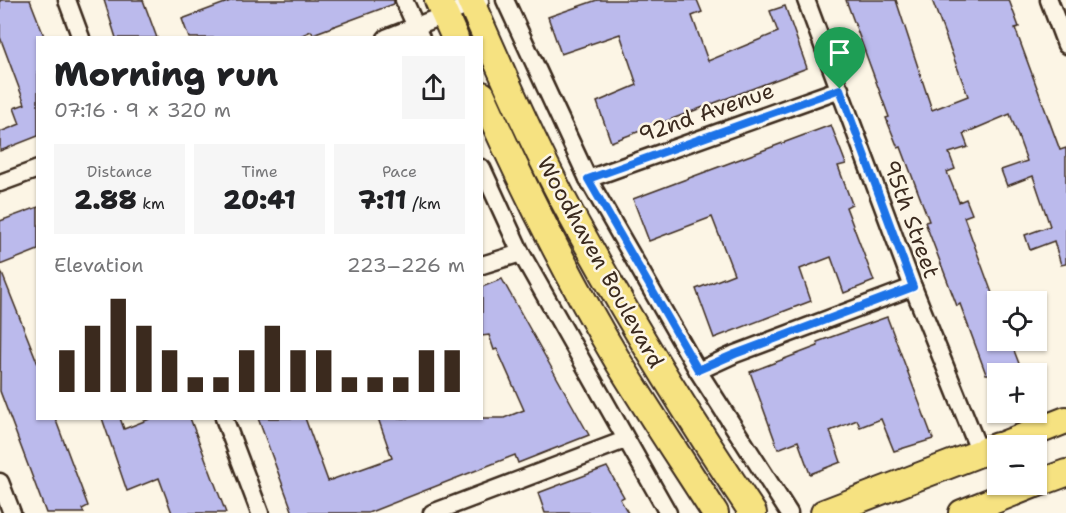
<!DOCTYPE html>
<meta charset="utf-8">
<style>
:root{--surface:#fff;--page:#f6f6f6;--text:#202124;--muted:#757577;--accent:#3b2a1e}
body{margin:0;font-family:"Shantell Sans",sans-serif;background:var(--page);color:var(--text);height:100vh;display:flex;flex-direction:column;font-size:22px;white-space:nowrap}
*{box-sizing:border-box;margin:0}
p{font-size:20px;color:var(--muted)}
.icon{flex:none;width:33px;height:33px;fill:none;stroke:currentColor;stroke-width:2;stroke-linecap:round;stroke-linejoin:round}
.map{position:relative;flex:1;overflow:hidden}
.sheet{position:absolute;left:36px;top:36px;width:447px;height:384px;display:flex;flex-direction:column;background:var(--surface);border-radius:0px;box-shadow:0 2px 4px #0004}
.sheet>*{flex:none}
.tools{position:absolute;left:987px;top:291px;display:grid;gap:12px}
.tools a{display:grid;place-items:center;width:60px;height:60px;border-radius:0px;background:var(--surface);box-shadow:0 2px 4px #0004;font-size:30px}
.pin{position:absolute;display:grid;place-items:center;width:51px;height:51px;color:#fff;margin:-62px -26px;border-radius:50% 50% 50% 0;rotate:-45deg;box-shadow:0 0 6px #0007}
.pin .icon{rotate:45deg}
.round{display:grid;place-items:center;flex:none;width:63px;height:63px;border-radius:0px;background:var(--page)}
.headline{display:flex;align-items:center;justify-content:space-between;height:102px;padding:0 18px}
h1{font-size:33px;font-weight:800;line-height:45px}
.figures{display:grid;grid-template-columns:repeat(3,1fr);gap:9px;height:102px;padding:6px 18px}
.figures div{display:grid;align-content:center;border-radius:0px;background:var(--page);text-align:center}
.figures b{font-size:26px;font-weight:800}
.figures small{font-size:16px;font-weight:400}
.figures p{font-size:16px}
.chart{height:168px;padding:12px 18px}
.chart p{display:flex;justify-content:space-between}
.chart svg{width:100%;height:108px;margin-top:6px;stroke:var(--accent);stroke-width:6}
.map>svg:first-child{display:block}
.building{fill:#bbbaec;stroke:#3b2a1e;stroke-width:1.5}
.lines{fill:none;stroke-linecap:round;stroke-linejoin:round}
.minor-casing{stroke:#3b2a1e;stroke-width:21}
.primary-casing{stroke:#3b2a1e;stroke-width:30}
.minor{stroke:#fcf5e5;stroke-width:16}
.primary{stroke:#f6e281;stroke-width:26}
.route-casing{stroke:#fff;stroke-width:12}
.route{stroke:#1a73e8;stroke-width:8}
.labels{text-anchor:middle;stroke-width:5;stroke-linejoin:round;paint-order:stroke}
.street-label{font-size:22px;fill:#3b2a1e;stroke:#fcf5e5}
</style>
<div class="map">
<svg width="1066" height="513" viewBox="0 0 1066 513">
<rect width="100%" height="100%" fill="#fcf5e5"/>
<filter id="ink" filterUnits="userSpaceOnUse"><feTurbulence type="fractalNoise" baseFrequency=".0167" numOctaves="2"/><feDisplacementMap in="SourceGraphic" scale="12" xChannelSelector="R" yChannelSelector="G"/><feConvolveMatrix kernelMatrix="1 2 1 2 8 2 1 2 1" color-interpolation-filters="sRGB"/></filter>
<g filter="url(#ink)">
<g class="building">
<path d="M0,0h30l14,36 -6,2v98l-38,15v-19l20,-8 -6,-16 11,-4 -25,-67z"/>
<path d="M104,0h39l14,38h-41z"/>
<path d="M233,0h161v4l-81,30 -2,-3 -15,7h-107l-7,-19z"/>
<path d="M597,0h100l5,12 -10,4 16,45 70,-29 -8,-21 15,-5 22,62 -196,74 -14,-40 40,-17 -17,-51 -59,20 -13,-37z"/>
<path d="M846,0h50l36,110 36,-14 -36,-96h77l10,27 -4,1 45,122 6,-2v116l-5,1 -7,-24 -24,9 -5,-15 25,-9 -17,-50 -26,10 -6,-16 26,-9 -17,-47 -47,20 5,13 -19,6 6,16 -8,3 12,30 7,-3 6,15 -8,3 29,79 5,-1v45h12l13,34h-37l-26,-70 -3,2 -32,-84 4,-1 -28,-74 -3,1 -12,-30 3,-1z"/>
<path d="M831,125l15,39 -8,2 14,38 -6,3 28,74 -30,12 -13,-36 -31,12 11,32 -97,37 -18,-49 38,-15 -22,-57 -63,24 -16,-42z"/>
<path d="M38,207v43l-38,15v-44z"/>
<path d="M1,271l37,93v54h17l33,88 -6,3 2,4h-38l-46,-122z"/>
<path d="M502,279l87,156 -71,28 -3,-8 -147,58h-75l-35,-95h47l23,63 64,-23 -14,-40h126l20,-8 -27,-61 -3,1 -5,-15 -7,1v-49z"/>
<path d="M887,317l46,122 -39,12 -13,-32 -21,8 -3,-7 -27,11 11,31 -31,12 -12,-33 -20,8 -28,-77 68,-26 -1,-4z"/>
<path d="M102,418h18l4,11 28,-11h38l36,95h-54l-13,-35 -32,13z"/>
<path d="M607,467l17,30 -4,2 8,14h-83l-7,-20z"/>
</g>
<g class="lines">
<defs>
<g id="minor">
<path d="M67,0l14,38"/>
<path d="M404,0l17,38"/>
<path d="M505,0l83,179 110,192 91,142"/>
<path d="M806,0l107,287 67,166"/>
<path d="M1049,0l17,45"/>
<path d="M386,38l94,-37"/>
<path d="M482,168l39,85 147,260"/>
<path d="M588,179l252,-90"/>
<path d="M0,183l38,-14"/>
<path d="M482,265l39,-12"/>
<path d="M698,371l37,-17 178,-67"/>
<path d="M224,418l36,95"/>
<path d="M0,482l12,31"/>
<path d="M432,513l193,-73"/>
</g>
<g id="primary">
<path d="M438,0l17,38"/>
<path d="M470,0c35,80 71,162 114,238 52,94 109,186 169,275"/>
<path d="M482,95c41,92 86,182 137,268 31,51 64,100 96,150"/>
<path d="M1000,446l66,-26"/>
<path d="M1036,484l30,-11"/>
<path d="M824,513l174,-67"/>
<path d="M962,513l73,-29"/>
</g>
</defs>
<use href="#minor" class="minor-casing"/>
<use href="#primary" class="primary-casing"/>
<use href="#minor" class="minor"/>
<use href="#primary" class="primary"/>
</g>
</g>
<g class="lines" filter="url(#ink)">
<defs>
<path id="route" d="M840,89l73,198 -178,67 -37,16 -110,-191z"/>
</defs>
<use href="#route" class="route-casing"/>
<use href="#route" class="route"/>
</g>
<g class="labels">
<g class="street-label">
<text transform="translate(706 112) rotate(-19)" y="8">92nd Avenue</text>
<text transform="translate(912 219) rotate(70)" y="8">95th Street</text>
<text transform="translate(601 262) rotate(61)" y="8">Woodhaven Boulevard</text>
</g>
</g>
</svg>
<div class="tools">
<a><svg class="icon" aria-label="locate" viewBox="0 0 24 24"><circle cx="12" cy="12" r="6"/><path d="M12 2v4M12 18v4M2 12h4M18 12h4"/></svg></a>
<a>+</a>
<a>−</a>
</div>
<div class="pin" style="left:840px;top:89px;background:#1e9e55"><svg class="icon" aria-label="arrive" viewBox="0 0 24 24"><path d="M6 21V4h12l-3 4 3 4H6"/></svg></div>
<section class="sheet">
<div class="headline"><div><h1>Morning run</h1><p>07:16 · 9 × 320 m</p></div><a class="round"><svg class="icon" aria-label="share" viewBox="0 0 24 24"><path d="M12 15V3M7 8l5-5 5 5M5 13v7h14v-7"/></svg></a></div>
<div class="figures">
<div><p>Distance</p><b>2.88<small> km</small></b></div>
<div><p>Time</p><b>20:41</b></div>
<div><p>Pace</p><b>7:11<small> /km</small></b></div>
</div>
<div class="chart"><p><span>Elevation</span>223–226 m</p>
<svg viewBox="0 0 160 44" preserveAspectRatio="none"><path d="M5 44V27M15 44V17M25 44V6M35 44V17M45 44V27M55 44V38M65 44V38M75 44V27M85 44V17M95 44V27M105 44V27M115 44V38M125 44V38M135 44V38M145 44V27M155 44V27"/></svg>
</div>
</section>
</div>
